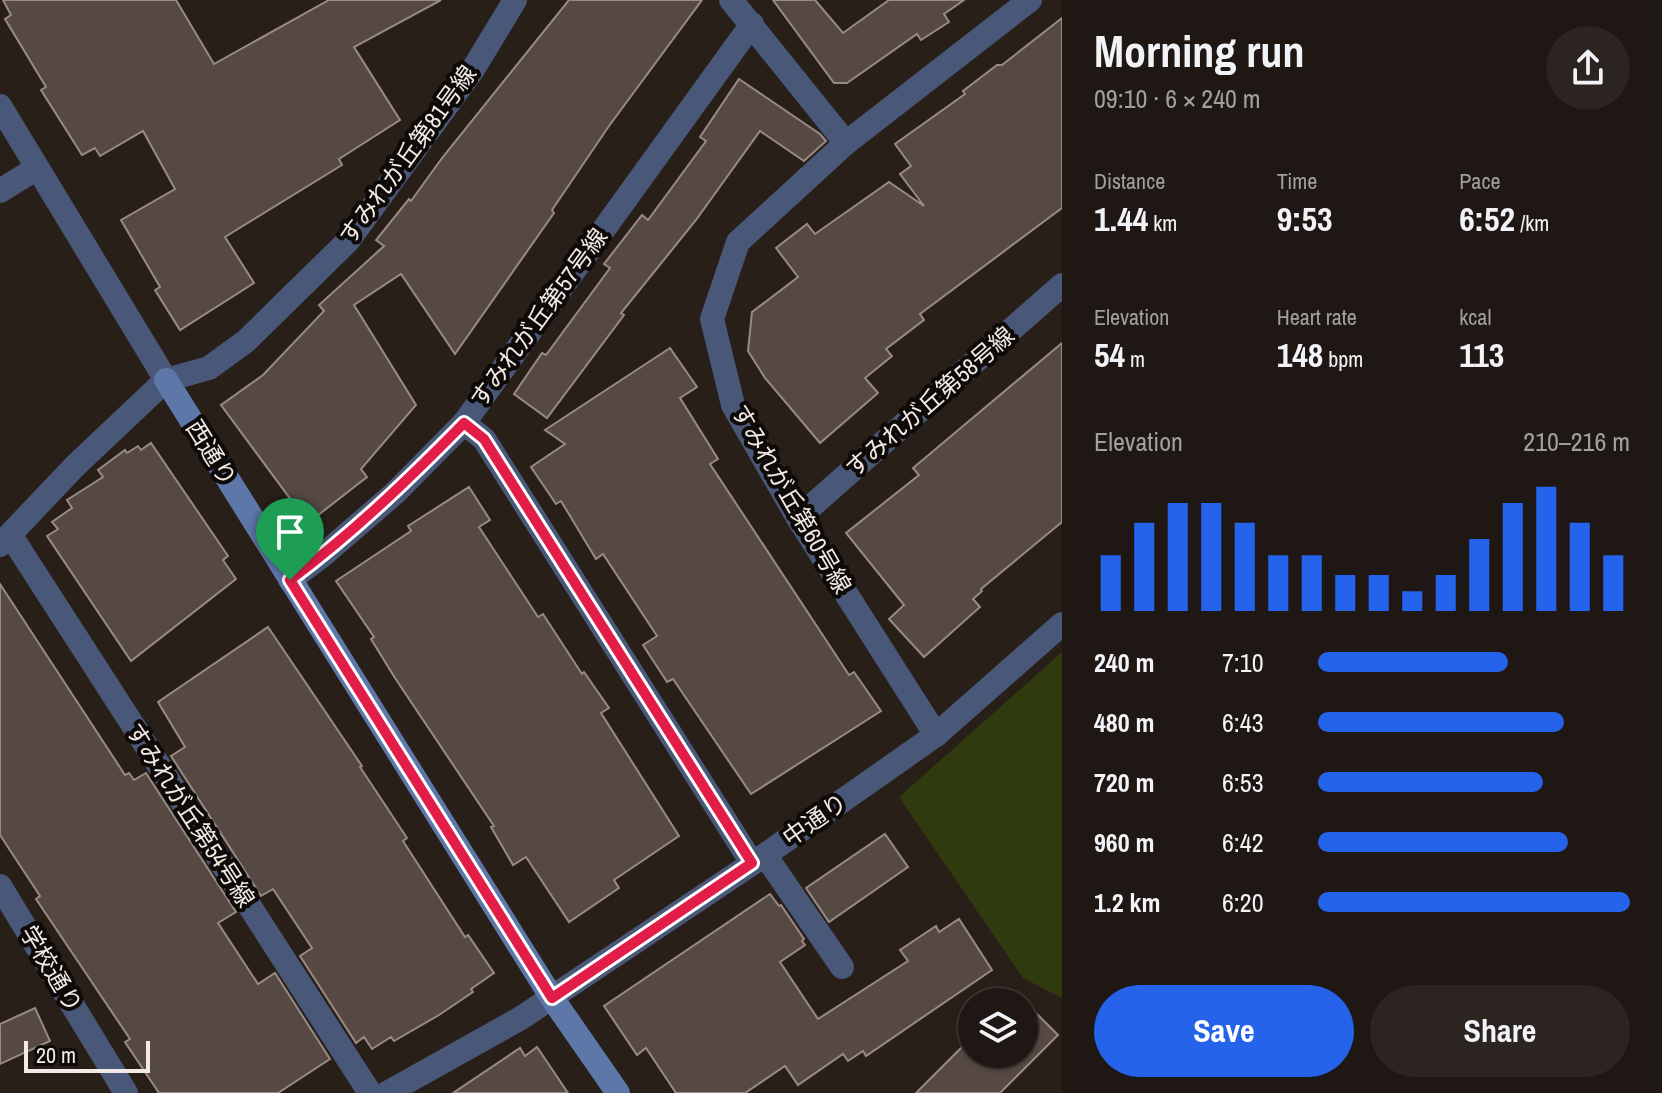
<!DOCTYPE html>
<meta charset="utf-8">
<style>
:root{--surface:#1f1713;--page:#2c2421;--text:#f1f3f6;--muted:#a19fa0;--line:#3c3633;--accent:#2563eb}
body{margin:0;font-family:"Archivo Narrow","Noto Sans JP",sans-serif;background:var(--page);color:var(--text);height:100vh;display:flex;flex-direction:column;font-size:30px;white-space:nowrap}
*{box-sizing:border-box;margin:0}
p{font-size:26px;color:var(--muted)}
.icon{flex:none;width:44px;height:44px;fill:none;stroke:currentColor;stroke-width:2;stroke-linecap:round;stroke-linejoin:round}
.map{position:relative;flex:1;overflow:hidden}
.sheet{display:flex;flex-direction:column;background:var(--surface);width:600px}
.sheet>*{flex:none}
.fabs{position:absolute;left:958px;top:988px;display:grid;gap:16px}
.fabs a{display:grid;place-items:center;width:80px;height:80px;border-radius:50%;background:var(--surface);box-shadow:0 2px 6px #0004,0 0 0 2px var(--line);font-size:40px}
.scale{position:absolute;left:24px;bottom:20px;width:126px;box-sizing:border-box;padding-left:8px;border:4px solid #f1eae6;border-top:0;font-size:22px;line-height:28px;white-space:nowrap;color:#f1eae6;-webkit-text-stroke:6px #0e0a08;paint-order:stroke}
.pin{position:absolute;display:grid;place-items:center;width:68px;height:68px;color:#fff;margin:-82px -34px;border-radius:50% 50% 50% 0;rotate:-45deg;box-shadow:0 0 8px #0007}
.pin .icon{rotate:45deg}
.round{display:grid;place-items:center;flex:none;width:84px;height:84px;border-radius:42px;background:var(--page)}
.headline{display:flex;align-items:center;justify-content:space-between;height:136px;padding:0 32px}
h1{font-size:44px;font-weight:800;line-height:60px}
.metrics{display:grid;grid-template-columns:repeat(3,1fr);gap:12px;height:136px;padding:8px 32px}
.metrics div{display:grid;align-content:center}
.metrics b{font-size:34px;font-weight:800}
.metrics small{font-size:22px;font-weight:400}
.metrics p{font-size:22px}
.chart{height:224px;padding:16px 32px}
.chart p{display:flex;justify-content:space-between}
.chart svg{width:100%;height:144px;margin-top:8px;stroke:var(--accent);stroke-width:6}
.button{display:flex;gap:16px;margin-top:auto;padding:16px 32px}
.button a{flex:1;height:92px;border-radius:48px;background:var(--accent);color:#fff;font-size:32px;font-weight:800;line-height:92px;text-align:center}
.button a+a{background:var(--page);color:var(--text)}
ul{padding:0 32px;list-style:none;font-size:26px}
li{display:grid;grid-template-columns:128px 96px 1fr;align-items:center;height:60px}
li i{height:20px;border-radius:10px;background:var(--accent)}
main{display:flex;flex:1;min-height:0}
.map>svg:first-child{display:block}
.green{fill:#2f3b0e}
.building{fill:#564944;stroke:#988a84;stroke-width:2}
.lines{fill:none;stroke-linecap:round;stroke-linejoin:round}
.street{stroke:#495878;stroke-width:24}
.secondary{stroke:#5e77a9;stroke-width:24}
.route-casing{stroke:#fff;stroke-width:16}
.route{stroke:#e11d48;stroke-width:10}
.labels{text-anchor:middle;stroke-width:8;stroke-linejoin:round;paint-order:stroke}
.street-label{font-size:24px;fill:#f1eae6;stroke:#0e0a08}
</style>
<main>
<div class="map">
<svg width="1062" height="1093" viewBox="0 0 1062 1093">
<rect width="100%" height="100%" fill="#291f19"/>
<path class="green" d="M1062,652v346l-39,-20 -124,-181z"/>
<g class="building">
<path d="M3,0h173l38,64 115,-64h112l-87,47 46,73 -61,39 3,6 -117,72 29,46 -74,47 -25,-40 5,-3 -39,-67 54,-31 -32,-58 -43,25 -5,-8 -13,7 -41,-65 5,-3 -41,-68 6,-4z"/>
<path d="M569,0h133l-93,126 -57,84 2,3 -99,141 -54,-80 -47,31 62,100 -55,64 6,8 -59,46 -87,-118 42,-30 61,-64 -5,-6 65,-59 -8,-6 33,-41 2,2 31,-43z"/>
<path d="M773,0h42l28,33 46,-33h75l-20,14 5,8 -28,18 -4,-6 -70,49h-13z"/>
<path d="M1062,18v190l-142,106 4,6 -38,29 6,7 -27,22 13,15 -58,50 -55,-65 -17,-27 4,-39 46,-35 -22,-29 31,-24 8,10 74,-52 35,24 -24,-32 11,-8 -16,-22 70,-50 -2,-3 34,-26h5z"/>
<path d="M739,79l81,55 6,7 -22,20 -44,-30 -64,89 -75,93 3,2 -77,103 -33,-24 28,-41 4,2 64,-87 -6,-4 38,-49 6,5 58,-79 -6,-4z"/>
<path d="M1062,343v179l-81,67 1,2 -9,8 7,8 -56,50 -35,-38 15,-14 -58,-72 73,-58 -6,-7z"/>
<path d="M670,348l27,39 -17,11 38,61 -8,5 139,211 5,-3 27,39 -130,83 -78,-115 -6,3 -24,-37 14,-9 -54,-82 -7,5 -35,-58 -5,3 -25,-37 34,-23 -20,-14z"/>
<path d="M151,443l77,113 -5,4 13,19 -105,82 -84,-125 11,-7 -6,-7 20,-14 -5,-8 36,-23 -5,-7 27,-20 2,3 11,-7 3,4z"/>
<path d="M469,487l21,33 -11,7 59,90 5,-3 39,60 2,-2 25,36 -8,5 78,123 -65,44 5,8 -50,34 -43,-65 -13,8 -22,-38 3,-1 -99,-148 -24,-39 3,-2 -38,-56 75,-50 -3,-5z"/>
<path d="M0,584l125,191 4,-2 5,7 12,-7 90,139 -18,11 40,61 17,-11 55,86 -52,34h-119l-34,-51 5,-3 -94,-140 4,-3 -40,-61z"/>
<path d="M268,627l94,139 -2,1 47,71 -4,3 62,96 3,-2 26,38 -23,16 2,3 -34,23 -45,26 -3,-4 -19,12 -8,-12 -8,6 -56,-87 12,-8 -39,-59 -12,7 -90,-140 14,-9 -27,-45z"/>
<path d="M885,834l23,33 -79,55 -23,-34z"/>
<path d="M770,894l9,12 2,-1 23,34 -2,2 3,4 -25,17 38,57 90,-58 -8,-11 36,-24 3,6 20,-13 33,51 -126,86 -3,-5 -15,10 -5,-7 -45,31 -13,-19 -40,27h-69l-30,-45 -9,7 -33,-49z"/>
<path d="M1016,993l42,42 -58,58h-84l56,-56v17h52v-52h-18z"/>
<path d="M35,1008l15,33 -50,23v-40z"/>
<path d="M537,1047l31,46h-115l67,-45 5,8z"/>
</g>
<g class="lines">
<g class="street">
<path d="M731,0l115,143"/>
<path d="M0,106l166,274"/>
<path d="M0,191l37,-23"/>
<path d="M464,423l20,16 268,424"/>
<path d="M798,518l264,-233"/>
<path d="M11,536l359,557"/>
<path d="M0,545l75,-79 91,-86 43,-12 37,-27 102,-100 124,-170 43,-71"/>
<path d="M290,580l32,-24 73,-63 69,-70 288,-399"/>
<path d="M936,735l-138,-217 -65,-113 -21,-86 26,-77 108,-99 184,-143"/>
<path d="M765,855l77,112"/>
<path d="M0,886l126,207"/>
<path d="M387,1093l134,-75 244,-163 171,-120 126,-111"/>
</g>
<path class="secondary" d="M166,380l386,618 66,95"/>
</g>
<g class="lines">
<defs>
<path id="route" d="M464,423l20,16 268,424 -200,135 -262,-418c63,-47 119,-101 174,-157z"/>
</defs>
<use href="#route" class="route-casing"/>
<use href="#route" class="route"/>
</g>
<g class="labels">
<g class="street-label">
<text transform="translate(408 155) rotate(-54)" y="8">すみれが丘第81号線</text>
<text transform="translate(539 318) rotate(-54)" y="8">すみれが丘第57号線</text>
<text transform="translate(930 402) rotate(-41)" y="8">すみれが丘第58号線</text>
<text transform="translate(211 453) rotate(58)" y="8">西通り</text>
<text transform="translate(791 499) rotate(60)" y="8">すみれが丘第60号線</text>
<text transform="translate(190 815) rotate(57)" y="8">すみれが丘第54号線</text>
<text transform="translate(815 820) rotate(-35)" y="8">中通り</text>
<text transform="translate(51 969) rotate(59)" y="8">学校通り</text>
</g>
</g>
</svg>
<div class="fabs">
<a><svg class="icon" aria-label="layers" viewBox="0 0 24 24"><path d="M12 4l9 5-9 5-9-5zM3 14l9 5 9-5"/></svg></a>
</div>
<div class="scale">20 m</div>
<div class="pin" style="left:290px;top:580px;background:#1e9e55"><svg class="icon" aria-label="arrive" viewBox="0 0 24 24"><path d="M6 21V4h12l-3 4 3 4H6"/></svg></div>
</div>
<section class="sheet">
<div class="headline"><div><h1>Morning run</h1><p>09:10 · 6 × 240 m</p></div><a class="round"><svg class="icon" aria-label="share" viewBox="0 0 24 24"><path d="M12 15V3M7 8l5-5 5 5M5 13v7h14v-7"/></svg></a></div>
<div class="metrics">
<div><p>Distance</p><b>1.44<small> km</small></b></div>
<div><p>Time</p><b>9:53</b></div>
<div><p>Pace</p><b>6:52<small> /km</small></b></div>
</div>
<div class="metrics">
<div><p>Elevation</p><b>54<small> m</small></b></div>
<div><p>Heart rate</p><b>148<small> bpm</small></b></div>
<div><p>kcal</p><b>113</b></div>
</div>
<div class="chart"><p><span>Elevation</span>210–216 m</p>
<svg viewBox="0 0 160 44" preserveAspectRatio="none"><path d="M5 44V27M15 44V17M25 44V11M35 44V11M45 44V17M55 44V27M65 44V27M75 44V33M85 44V33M95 44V38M105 44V33M115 44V22M125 44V11M135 44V6M145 44V17M155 44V27"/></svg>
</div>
<ul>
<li><b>240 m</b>7:10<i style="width:61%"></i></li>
<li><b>480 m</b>6:43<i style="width:79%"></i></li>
<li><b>720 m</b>6:53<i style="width:72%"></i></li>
<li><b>960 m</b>6:42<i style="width:80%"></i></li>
<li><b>1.2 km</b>6:20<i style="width:100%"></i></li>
</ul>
<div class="button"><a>Save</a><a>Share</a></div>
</section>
</main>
